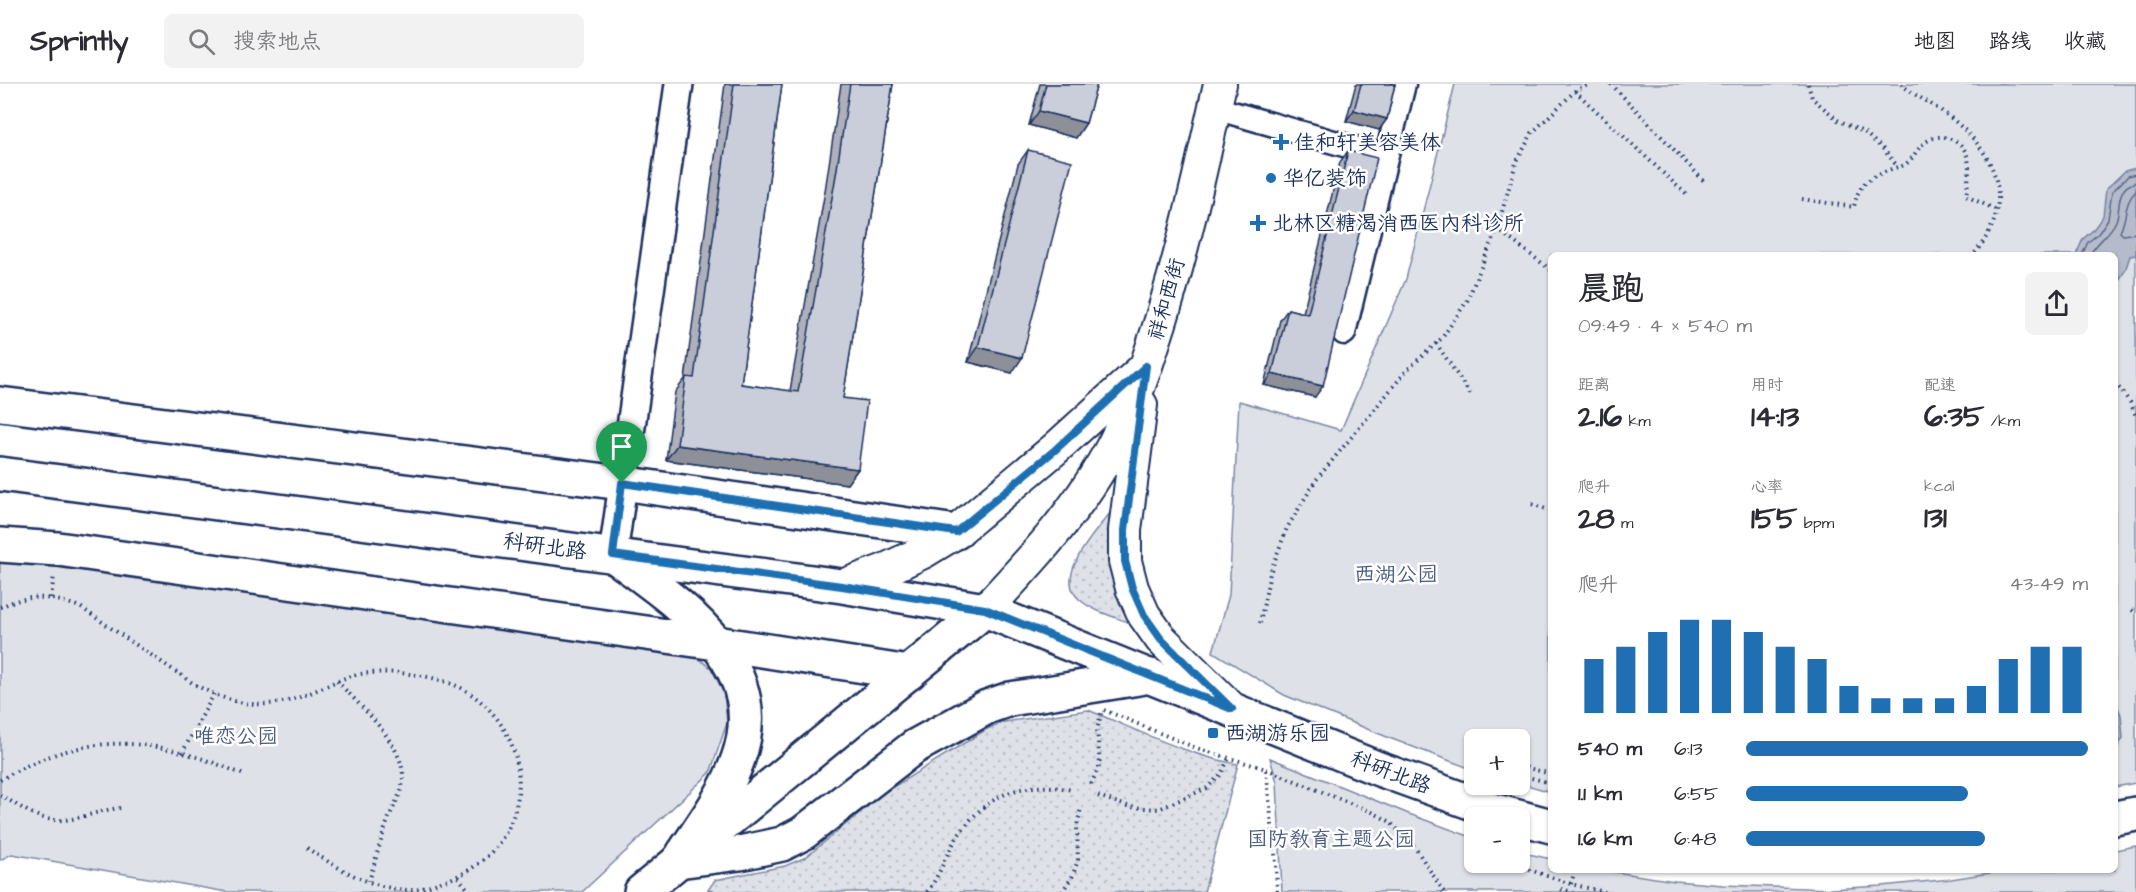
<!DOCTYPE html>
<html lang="zh">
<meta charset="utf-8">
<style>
:root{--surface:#fff;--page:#f2f2f3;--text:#2b2b33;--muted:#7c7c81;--line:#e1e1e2;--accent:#1f6fb2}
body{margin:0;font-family:"Architects Daughter","LXGW WenKai TC",sans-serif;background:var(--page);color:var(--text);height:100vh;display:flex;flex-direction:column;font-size:22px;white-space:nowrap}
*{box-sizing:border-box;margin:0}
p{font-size:20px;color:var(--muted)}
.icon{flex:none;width:33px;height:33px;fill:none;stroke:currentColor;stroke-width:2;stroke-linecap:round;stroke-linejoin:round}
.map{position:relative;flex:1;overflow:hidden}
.side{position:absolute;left:1548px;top:168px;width:570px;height:621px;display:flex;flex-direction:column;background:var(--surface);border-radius:9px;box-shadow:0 2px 4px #0004}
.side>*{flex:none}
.controls{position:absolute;left:1464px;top:645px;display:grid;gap:12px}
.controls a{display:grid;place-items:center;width:66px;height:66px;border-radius:9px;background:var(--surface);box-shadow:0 2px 4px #0004;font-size:30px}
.pin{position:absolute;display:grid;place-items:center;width:51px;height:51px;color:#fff;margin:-62px -26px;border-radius:50% 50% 50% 0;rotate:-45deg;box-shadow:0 0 6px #0007}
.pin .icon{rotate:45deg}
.round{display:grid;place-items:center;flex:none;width:63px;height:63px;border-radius:9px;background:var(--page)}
.overview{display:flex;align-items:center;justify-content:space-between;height:102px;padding:0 30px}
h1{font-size:33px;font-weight:700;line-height:45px}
.metrics{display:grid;grid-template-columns:repeat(3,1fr);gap:9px;height:102px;padding:6px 30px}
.metrics div{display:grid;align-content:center}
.metrics b{font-size:30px;font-weight:700}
.metrics small{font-size:16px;font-weight:400}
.metrics p{font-size:16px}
.chart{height:168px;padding:12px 30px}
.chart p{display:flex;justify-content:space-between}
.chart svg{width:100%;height:108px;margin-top:6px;stroke:var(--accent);stroke-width:6}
ul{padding:0 30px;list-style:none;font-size:20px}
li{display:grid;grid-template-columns:96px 72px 1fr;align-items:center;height:45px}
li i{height:15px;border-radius:8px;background:var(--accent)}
header{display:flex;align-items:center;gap:36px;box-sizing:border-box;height:84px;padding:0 30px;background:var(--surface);border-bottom:2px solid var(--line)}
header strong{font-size:28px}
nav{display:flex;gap:33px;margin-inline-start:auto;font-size:21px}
.search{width:420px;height:54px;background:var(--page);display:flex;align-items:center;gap:15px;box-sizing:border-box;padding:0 21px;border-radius:9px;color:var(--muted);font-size:22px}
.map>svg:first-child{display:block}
.grass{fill:url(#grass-dots);stroke:#7c88a2;stroke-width:1.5}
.green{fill:#dee1e7;stroke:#7c88a2;stroke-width:1.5}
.water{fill:#b5bbca;stroke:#77839f;stroke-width:1.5}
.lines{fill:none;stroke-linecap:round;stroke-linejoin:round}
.shore{stroke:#596789;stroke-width:1.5}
.minor-casing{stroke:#1b2f5e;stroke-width:27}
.tertiary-casing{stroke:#1b2f5e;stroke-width:32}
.secondary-casing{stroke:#1b2f5e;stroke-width:36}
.primary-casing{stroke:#1b2f5e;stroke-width:38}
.trunk-casing{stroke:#1b2f5e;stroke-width:38}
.path{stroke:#1b2f5e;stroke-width:4;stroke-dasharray:1.5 4.5;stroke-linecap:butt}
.minor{stroke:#fff;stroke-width:22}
.tertiary{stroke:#fff;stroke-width:27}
.secondary{stroke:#fff;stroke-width:32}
.primary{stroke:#fff;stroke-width:33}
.trunk{stroke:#fff;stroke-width:33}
.wall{fill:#aeb1bb;stroke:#1b2f5e;stroke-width:1.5}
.shaded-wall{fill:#8d9099;stroke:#1b2f5e;stroke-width:1.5}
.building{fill:#caceda;stroke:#1b2f5e;stroke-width:1.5}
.route-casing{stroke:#fff;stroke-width:12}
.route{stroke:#1f6fb2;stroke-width:8}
.poi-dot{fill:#1f6fb2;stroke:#fff;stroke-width:2}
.labels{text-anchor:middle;stroke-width:5;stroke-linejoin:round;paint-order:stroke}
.poi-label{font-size:21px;fill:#1b2f5e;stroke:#fff;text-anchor:start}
.street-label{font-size:21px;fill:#1b2f5e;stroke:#fff}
.park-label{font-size:21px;fill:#4c5c80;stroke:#fff}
</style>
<header>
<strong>Sprintly</strong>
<div class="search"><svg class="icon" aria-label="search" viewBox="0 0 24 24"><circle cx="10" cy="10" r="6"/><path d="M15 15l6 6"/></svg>搜索地点</div>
<nav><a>地图</a><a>路线</a><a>收藏</a></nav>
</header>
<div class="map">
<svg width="2136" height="808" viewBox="0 0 2136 808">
<defs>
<pattern id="grass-dots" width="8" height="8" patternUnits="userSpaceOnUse" patternTransform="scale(1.5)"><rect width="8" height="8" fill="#dee1e7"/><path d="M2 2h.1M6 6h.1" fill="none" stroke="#bec1c9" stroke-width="1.8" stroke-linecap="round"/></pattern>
</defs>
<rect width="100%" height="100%" fill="#fff"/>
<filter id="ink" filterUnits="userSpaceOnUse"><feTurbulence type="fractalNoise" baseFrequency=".0167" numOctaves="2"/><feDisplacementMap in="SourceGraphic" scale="12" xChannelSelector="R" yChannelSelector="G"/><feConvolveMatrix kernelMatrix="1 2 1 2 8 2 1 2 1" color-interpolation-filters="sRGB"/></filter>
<g filter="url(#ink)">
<g class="grass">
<path d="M1114,424l19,116c-17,-7 -40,-12 -54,-25 -27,-24 21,-72 35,-91z"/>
<path d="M1088,626c45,18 103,47 150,54l-34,128h-487l-9,-2 7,-10 70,-14 21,-9 79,-65 102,-63 17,-7z"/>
</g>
<g class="green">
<path d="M1455,0h681v699l-21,4v-532h-564v537l-31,-9v-43h-46v30l-82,-31 -108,-44 -71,-43 16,-57 10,-194 102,29 65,-151z"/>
<path d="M0,466l684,98 27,20 13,25 3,30 -17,50 -128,119h-355l-215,-38 -12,6z"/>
<path d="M1270,674l139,56 65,24v24h46v-10l31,7v11h51l73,11 48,4 107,4 52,-3 69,-7 58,-9h106v-20l21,-4v46h-854l-5,-110z"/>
</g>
<g class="water">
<path d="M2136,84v87l-6,1 -5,15 -10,15v-31h-39l7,-16 10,-9 10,-14 3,-27 19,-18z"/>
<path d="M2115,616l6,15 2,23 -8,13z"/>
</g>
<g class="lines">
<g class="shore">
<path d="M2136,107c-13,13 -8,25 -16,41l3,3 13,-2"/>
<path d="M2082,171l6,-13 10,-8 10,-15 4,-27 16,-16 8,-2"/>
<path d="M2090,171c6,-13 20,-20 26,-34 6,-16 -2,-32 20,-39"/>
</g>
<defs>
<g id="minor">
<path d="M1215,24l171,49"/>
<path d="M1344,249l60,-249"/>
</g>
<path id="tertiary" d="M613,471l66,-471"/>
<g id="secondary">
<path d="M1141,321l-16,125v31l7,27 12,27 17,24 70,69"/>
<path d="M842,502l43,-16 38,-18 33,-20 99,-83 86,-78"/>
<path d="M985,526c43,-46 85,-91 117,-145 22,-36 37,-77 50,-117 29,-86 48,-175 68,-264"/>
</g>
<g id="primary">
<path d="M0,320l622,79 334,49"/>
<path d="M0,390l842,112 143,24 394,159 113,41 59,16"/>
<path d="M0,461l58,4 658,94 193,30"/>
<path d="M617,474c65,48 155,107 121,201 -12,35 -35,65 -55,95"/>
<path d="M2115,734l21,-4"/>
<path d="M678,777l62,-8 42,-9 21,-11 111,-86 73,-40 23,-8 141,-23"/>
</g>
<path id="trunk" d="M641,808l344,-282"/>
</defs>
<use href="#minor" class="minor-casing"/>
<use href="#tertiary" class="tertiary-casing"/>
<use href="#secondary" class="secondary-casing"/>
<use href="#primary" class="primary-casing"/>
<use href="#trunk" class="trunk-casing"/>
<g class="path">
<path d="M1611,0l94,98"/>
<path d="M1808,0l4,14 26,22 27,13 19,17 14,17"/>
<path d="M1901,0c15,13 34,21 50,34 48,38 66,87 22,137"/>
<path d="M1575,7l114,106"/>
<path d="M1802,115l52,8c5,-27 17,-29 40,-39 4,-1 10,-2 13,-5 8,-6 10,-17 22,-23 8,-4 14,-4 22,-1 24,10 18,36 15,57l31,14"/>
<path d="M1497,145l54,41"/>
<path d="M1436,259l34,51"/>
<path d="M2115,299l15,19 6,14"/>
<path d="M1532,420l19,7"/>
<path d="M51,514l3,-23"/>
<path d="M0,523c31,-14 48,-11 80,0l114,77c25,14 53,24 82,19 26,-3 48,-18 72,-26 31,-10 93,-3 120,15 78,51 64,164 -27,190 -9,3 -21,8 -30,8 -38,0 -74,-22 -104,-42"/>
<path d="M2132,526l4,3"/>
<path d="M1260,539l10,-50 17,-45 29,-48 91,-110 35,-32 25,-37 30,-72 19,-66 16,-30 43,-42 15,-7"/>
<path d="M337,597c22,24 64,60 66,94 1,17 -11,32 -16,48 -7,19 -12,39 -18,58"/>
<path d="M1104,626l92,38 70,21 10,94 1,29"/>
<path d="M182,669l32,-59"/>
<path d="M1520,682l31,8"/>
<path d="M1266,685l106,43 17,9 25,25 30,46"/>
<path d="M1520,691l31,8"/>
<path d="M0,696c87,-51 154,-44 244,-5"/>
<path d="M1091,700l9,-19 -3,-35 5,-20"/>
<path d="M0,711c17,9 35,24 55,25 23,2 46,-12 69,-12"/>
<path d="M1098,712l32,11 29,2 48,-21 14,-14 8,-16"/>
<path d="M1512,780l59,20 34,8"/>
<path d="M458,793l12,15"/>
<path d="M1571,800l4,-14"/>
<path d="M1561,805l12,3"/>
<path d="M927,808c13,-17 18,-35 29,-53 28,-44 66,-60 116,-49"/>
<path d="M1062,808l10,-15 6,-17 -1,-34 4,-18"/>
</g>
<use href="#minor" class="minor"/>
<use href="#tertiary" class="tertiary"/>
<use href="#secondary" class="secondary"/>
<use href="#primary" class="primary"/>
<use href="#trunk" class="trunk"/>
</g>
<g class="wall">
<path d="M725,0h57l-41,300 49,7 35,-200 16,-107h52l-50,314 15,71 -11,15 -181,-24 9,-68 10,-13z"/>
<path d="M1040,0h57l-11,39 -10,15 -47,-13z"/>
<path d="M1356,0h39l-8,35 -8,11 -33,-9z"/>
<path d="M1028,66l-16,223 -44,-11 50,-198z"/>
<path d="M1348,67l-33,246 -51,-12 16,-65 8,-11 15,4 37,-151z"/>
</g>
<g class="shaded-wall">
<path d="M1354,26l33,9 -8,11 -33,-9z"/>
<path d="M1039,27l47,12 -10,15 -47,-13z"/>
<path d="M978,263l44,11 -10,15 -44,-11z"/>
<path d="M1272,290l51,12 -8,11 -51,-12z"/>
<path d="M677,361l181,24 -11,15 -181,-24z"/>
</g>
<g class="building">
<path d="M734,0h48l-41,300 57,8 38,-217 14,-91h43l-50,314 24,3 -9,68 -181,-24 9,-68 8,1z"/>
<path d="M1046,0h51l-11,39 -47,-12z"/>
<path d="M1361,0h34l-8,35 -33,-9z"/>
<path d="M1028,66l44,11 -50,197 -44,-11z"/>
<path d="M1348,67l29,7 -54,228 -51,-12 16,-65 20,5z"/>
</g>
</g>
<g class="lines" filter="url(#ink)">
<defs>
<path id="route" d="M1146,282l-21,164v31l7,27 12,27 17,24 71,70 -247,-100 -143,-23 -229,-31 9,-72 334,49 99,-82z"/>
</defs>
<use href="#route" class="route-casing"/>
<use href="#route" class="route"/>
</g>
<g class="poi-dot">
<path d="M1278 49h6v6h6v6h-6v6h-6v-6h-6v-6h6z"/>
<circle cx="1271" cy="94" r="6"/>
<path d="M1255 130h6v6h6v6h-6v6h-6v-6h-6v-6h6z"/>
<rect x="1207" y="643" width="12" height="12" rx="3"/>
</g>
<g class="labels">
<g class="poi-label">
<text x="1294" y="65">佳和轩美容美体</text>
<text x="1283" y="101">华亿装饰</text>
<text x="1272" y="146">北林区糖渴消西医内科诊所</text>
<text x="1225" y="656">西湖游乐园</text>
</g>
<g class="street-label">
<text transform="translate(1166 215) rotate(-74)" y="7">祥和西街</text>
<text transform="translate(545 462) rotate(8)" y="7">科研北路</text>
<text transform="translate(1391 688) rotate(21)" y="7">科研北路</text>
</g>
<g class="park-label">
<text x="1396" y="497">西湖公园</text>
<text x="236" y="659">唯恋公园</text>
<text x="1331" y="762">国防教育主题公园</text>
</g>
</g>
</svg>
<div class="controls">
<a>+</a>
<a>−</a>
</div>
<div class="pin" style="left:622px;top:399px;background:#1e9e55"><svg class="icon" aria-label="arrive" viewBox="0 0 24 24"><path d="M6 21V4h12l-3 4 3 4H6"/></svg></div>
<section class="side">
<div class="overview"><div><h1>晨跑</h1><p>09:49 · 4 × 540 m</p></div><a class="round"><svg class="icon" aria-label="share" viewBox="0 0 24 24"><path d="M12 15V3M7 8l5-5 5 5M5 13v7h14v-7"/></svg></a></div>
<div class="metrics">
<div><p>距离</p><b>2.16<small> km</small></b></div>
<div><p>用时</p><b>14:13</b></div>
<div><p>配速</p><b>6:35<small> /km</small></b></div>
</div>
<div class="metrics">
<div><p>爬升</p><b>28<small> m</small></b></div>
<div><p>心率</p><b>155<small> bpm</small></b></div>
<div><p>kcal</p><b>131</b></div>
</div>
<div class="chart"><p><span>爬升</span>43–49 m</p>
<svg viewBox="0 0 160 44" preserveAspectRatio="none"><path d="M5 44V22M15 44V17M25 44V11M35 44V6M45 44V6M55 44V11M65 44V17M75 44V22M85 44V33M95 44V38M105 44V38M115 44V38M125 44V33M135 44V22M145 44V17M155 44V17"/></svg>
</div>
<ul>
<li><b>540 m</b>6:13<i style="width:100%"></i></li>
<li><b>1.1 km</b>6:55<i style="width:65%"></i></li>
<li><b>1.6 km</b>6:48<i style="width:70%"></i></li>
</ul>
</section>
</div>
